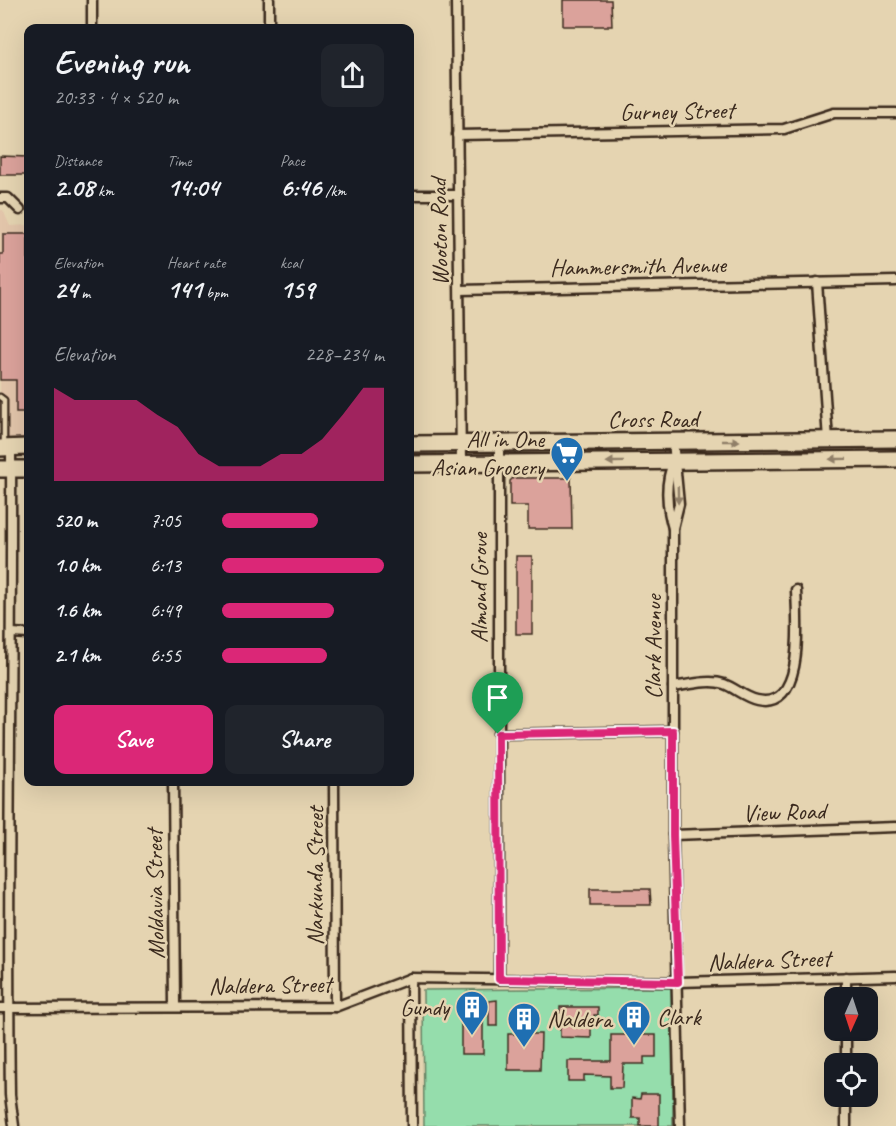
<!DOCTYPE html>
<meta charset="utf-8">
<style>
:root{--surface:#171b24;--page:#20242c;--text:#f1f3f6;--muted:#9ea1a6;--accent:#db2777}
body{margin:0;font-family:Caveat,sans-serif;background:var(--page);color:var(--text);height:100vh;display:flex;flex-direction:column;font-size:22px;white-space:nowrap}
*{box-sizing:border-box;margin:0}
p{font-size:20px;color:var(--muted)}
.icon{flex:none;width:33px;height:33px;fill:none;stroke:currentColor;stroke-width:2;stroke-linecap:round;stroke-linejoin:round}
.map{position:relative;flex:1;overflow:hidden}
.details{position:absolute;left:24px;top:24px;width:390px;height:762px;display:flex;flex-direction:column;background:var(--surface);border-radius:12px;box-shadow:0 6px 24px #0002}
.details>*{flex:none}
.needle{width:39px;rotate:183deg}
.tools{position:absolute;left:824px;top:987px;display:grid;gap:12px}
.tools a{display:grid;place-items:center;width:54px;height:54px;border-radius:12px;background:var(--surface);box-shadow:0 6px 24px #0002;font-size:30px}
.pin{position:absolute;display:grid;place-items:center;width:51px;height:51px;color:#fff;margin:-62px -26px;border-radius:50% 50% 50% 0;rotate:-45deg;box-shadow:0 0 6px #0007}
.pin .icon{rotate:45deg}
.round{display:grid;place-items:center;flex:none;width:63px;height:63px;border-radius:12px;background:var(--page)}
.overview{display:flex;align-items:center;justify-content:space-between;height:102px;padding:0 30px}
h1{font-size:33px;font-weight:700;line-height:45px}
.metrics{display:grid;grid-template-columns:repeat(3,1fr);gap:9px;height:102px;padding:6px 30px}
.metrics div{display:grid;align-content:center}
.metrics b{font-size:26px;font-weight:700}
.metrics small{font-size:16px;font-weight:400}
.metrics p{font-size:16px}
.chart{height:168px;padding:12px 30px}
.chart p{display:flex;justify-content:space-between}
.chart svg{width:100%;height:108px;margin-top:6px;fill:var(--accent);opacity:.7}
.cta{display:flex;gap:12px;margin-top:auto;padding:12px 30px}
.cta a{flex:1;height:69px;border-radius:12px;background:var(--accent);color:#fff;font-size:24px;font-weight:700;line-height:69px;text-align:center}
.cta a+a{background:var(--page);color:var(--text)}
ul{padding:0 30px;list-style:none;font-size:20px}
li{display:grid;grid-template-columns:96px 72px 1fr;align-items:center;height:45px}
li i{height:15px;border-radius:8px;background:var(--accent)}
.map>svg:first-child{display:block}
.built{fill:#e2c5aa}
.green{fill:#95ddac;stroke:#688465;stroke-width:1.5}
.building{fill:#dba29b;stroke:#3b2a1e;stroke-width:1.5}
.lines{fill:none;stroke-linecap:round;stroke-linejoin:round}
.lane-casing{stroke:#3b2a1e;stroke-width:9}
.street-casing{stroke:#3b2a1e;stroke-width:13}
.highway-casing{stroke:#3b2a1e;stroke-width:20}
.lane{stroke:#e5d4b1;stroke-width:4.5}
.street{stroke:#e5d4b1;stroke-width:8}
.highway{stroke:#e5d4b1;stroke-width:15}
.oneway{fill:#907f68}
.route-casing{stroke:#fff;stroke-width:12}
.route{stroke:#db2777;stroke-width:8}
.labels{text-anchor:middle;stroke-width:5;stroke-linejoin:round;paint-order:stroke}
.street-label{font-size:24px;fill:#3b2a1e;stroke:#e5d4b1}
.poi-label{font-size:24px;fill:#3b2a1e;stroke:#e5d4b1;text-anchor:end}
</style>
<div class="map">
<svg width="896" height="1126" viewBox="0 0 896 1126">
<rect width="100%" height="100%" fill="#e5d4b1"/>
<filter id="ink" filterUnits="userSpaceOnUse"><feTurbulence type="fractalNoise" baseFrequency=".0167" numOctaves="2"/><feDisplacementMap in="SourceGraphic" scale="12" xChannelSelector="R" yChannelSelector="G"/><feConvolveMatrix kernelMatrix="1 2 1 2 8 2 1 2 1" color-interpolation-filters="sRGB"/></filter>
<g filter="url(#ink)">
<path class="built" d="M0,210h3l7,16 18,-1v214h-28z"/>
<path class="green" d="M672,988l1,138h-249l-1,-136z"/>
<g class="building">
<path d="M563,0h48l1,26h-49z"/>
<path d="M0,156l28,1v18h-28z"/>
<path d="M3,234h25v178h-12v-32h-16v-126h3z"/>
<path d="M513,478h58l1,51h-44v-23h-18v-25z"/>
<rect x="516" y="556" width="16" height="78"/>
<path d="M590,889h60l1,16h-61z"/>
<path d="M497,1000v26h-8v-25z"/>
<path d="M560,1007h38v8h-4v7h-3v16l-31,-1z"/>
<rect x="461" y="1018" width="22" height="36"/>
<path d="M508,1034h33l-1,36h-32z"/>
<path d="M611,1035h45v22h-12v7h-21l-1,24h-12v-12l-26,-1v6h-16v-20h43z"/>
<path d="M641,1094h18v32h-19v-8h-8v-20l8,1z"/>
</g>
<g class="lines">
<defs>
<path id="lane" d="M0,397l4,3v45"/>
<g id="street">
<path d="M92,0v28"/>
<path d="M269,0v28"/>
<path d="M456,0l5,464"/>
<path d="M457,135l327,-6 50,-16h62"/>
<path d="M410,195h48"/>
<path d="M0,198h8l12,12"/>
<path d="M817,282l11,158"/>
<path d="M460,290l436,-9"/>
<path d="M11,448c1,215 -4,431 -1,647l4,31"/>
<path d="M674,461c-10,22 -8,44 -1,67v307l7,291"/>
<path d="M673,528l6,-24 -6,-63"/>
<path d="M12,633l16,1"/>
<path d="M673,687c15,-2 36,-8 51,-3 11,4 20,13 33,16 49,11 40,-81 39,-110"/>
<path d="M498,734l175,-3"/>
<path d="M173,782l2,224"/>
<path d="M334,782l1,225"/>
<path d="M673,835l223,-8"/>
<path d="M411,978l1,148"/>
<path d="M499,979v-536"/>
<path d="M846,998v-21"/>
<path d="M0,1008l335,-1 76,-29 267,4 218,-6"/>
<path d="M846,1064v-34"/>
<path d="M846,1126v-30"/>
</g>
<g id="highway">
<path d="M410,444l486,-5"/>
<path d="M0,448l28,-1"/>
<path d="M410,464l486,-5"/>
<path d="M0,469h28"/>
</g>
</defs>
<use href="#lane" class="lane-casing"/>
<use href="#street" class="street-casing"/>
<use href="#highway" class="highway-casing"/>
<use href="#lane" class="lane"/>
<use href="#street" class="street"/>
<use href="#highway" class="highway"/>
</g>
<defs><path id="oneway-solid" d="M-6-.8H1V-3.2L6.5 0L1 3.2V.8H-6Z" transform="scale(1.5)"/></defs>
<g class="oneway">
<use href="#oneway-solid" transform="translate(731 441)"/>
<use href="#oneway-solid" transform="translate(838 459) rotate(179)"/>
<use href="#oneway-solid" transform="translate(615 462) rotate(179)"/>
<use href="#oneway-solid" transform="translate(678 495) rotate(89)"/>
</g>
</g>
<g class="lines" filter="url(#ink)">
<defs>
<path id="route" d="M673,731v104l5,147 -179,-3 -1,-245z"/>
</defs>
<use href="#route" class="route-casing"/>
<use href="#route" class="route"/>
</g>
<defs>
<symbol id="supermarket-pin" viewBox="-11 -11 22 30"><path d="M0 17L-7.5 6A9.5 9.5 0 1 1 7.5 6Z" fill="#1f6fb2" stroke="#e5d4b1"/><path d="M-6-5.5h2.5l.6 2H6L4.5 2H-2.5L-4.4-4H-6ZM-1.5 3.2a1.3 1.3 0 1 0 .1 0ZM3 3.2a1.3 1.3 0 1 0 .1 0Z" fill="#fff"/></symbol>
<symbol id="building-pin" viewBox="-11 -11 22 30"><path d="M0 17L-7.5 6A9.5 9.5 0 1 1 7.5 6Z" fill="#1f6fb2" stroke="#e5d4b1"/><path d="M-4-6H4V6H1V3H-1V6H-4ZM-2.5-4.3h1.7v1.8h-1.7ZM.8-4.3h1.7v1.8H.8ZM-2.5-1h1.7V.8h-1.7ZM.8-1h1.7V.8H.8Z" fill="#fff"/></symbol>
</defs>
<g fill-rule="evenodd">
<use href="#supermarket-pin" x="548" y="434" width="38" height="52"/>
<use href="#building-pin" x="453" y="988" width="38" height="52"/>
<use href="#building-pin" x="615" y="998" width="38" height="52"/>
<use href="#building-pin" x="505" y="1000" width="38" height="52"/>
</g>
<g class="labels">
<g class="street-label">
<text transform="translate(677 111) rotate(-1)" y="8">Gurney Street</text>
<text transform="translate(439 232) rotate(-91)" y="8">Wooton Road</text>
<text transform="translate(638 266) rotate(-1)" y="8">Hammersmith Avenue</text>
<text x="653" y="427">Cross Road</text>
<text transform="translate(479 588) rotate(-90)" y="8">Almond Grove</text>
<text transform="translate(653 647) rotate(-90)" y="8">Clark Avenue</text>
<text transform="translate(784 812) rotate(-2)" y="8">View Road</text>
<text transform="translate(315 876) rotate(-90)" y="8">Narkunda Street</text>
<text transform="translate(155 894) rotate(-91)" y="8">Moldavia Street</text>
<text transform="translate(769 960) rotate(-2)" y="8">Naldera Street</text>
<text transform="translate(270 985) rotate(-1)" y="8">Naldera Street</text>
</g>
<g class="poi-label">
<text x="544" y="447">All in One<tspan x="544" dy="28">Asian Grocery</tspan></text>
<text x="449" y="1015">Gundy</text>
<text x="657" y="1025" text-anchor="start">Clark</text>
<text x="547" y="1027" text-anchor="start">Naldera</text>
</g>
</g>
</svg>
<div class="tools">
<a><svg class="needle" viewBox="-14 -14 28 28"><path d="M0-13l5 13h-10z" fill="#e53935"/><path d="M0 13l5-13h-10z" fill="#9ea1a6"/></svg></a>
<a><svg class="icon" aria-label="locate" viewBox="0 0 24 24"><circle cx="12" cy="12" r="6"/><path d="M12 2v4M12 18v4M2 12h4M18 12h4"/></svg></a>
</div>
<div class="pin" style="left:498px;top:734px;background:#1e9e55"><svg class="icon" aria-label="arrive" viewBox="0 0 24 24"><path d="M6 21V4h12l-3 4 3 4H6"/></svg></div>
<section class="details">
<div class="overview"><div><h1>Evening run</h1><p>20:33 · 4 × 520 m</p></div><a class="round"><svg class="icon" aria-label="share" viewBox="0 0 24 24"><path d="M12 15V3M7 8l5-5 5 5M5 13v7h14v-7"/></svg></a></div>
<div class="metrics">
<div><p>Distance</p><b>2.08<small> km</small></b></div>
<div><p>Time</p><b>14:04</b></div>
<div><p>Pace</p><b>6:46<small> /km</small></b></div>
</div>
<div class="metrics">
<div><p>Elevation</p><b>24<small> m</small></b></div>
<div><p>Heart rate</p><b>141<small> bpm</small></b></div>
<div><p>kcal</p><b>159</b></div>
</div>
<div class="chart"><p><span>Elevation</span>228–234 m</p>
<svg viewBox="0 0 160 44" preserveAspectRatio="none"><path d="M0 44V6L10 11L20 11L30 11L40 11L50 17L60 22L70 33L80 38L90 38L100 38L110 33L120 33L130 27L140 17L150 6L160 6V44z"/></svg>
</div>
<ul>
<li><b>520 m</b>7:05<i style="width:59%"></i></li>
<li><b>1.0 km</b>6:13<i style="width:100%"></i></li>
<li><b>1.6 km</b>6:49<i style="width:69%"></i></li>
<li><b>2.1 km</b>6:55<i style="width:65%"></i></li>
</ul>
<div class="cta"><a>Save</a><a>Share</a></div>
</section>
</div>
